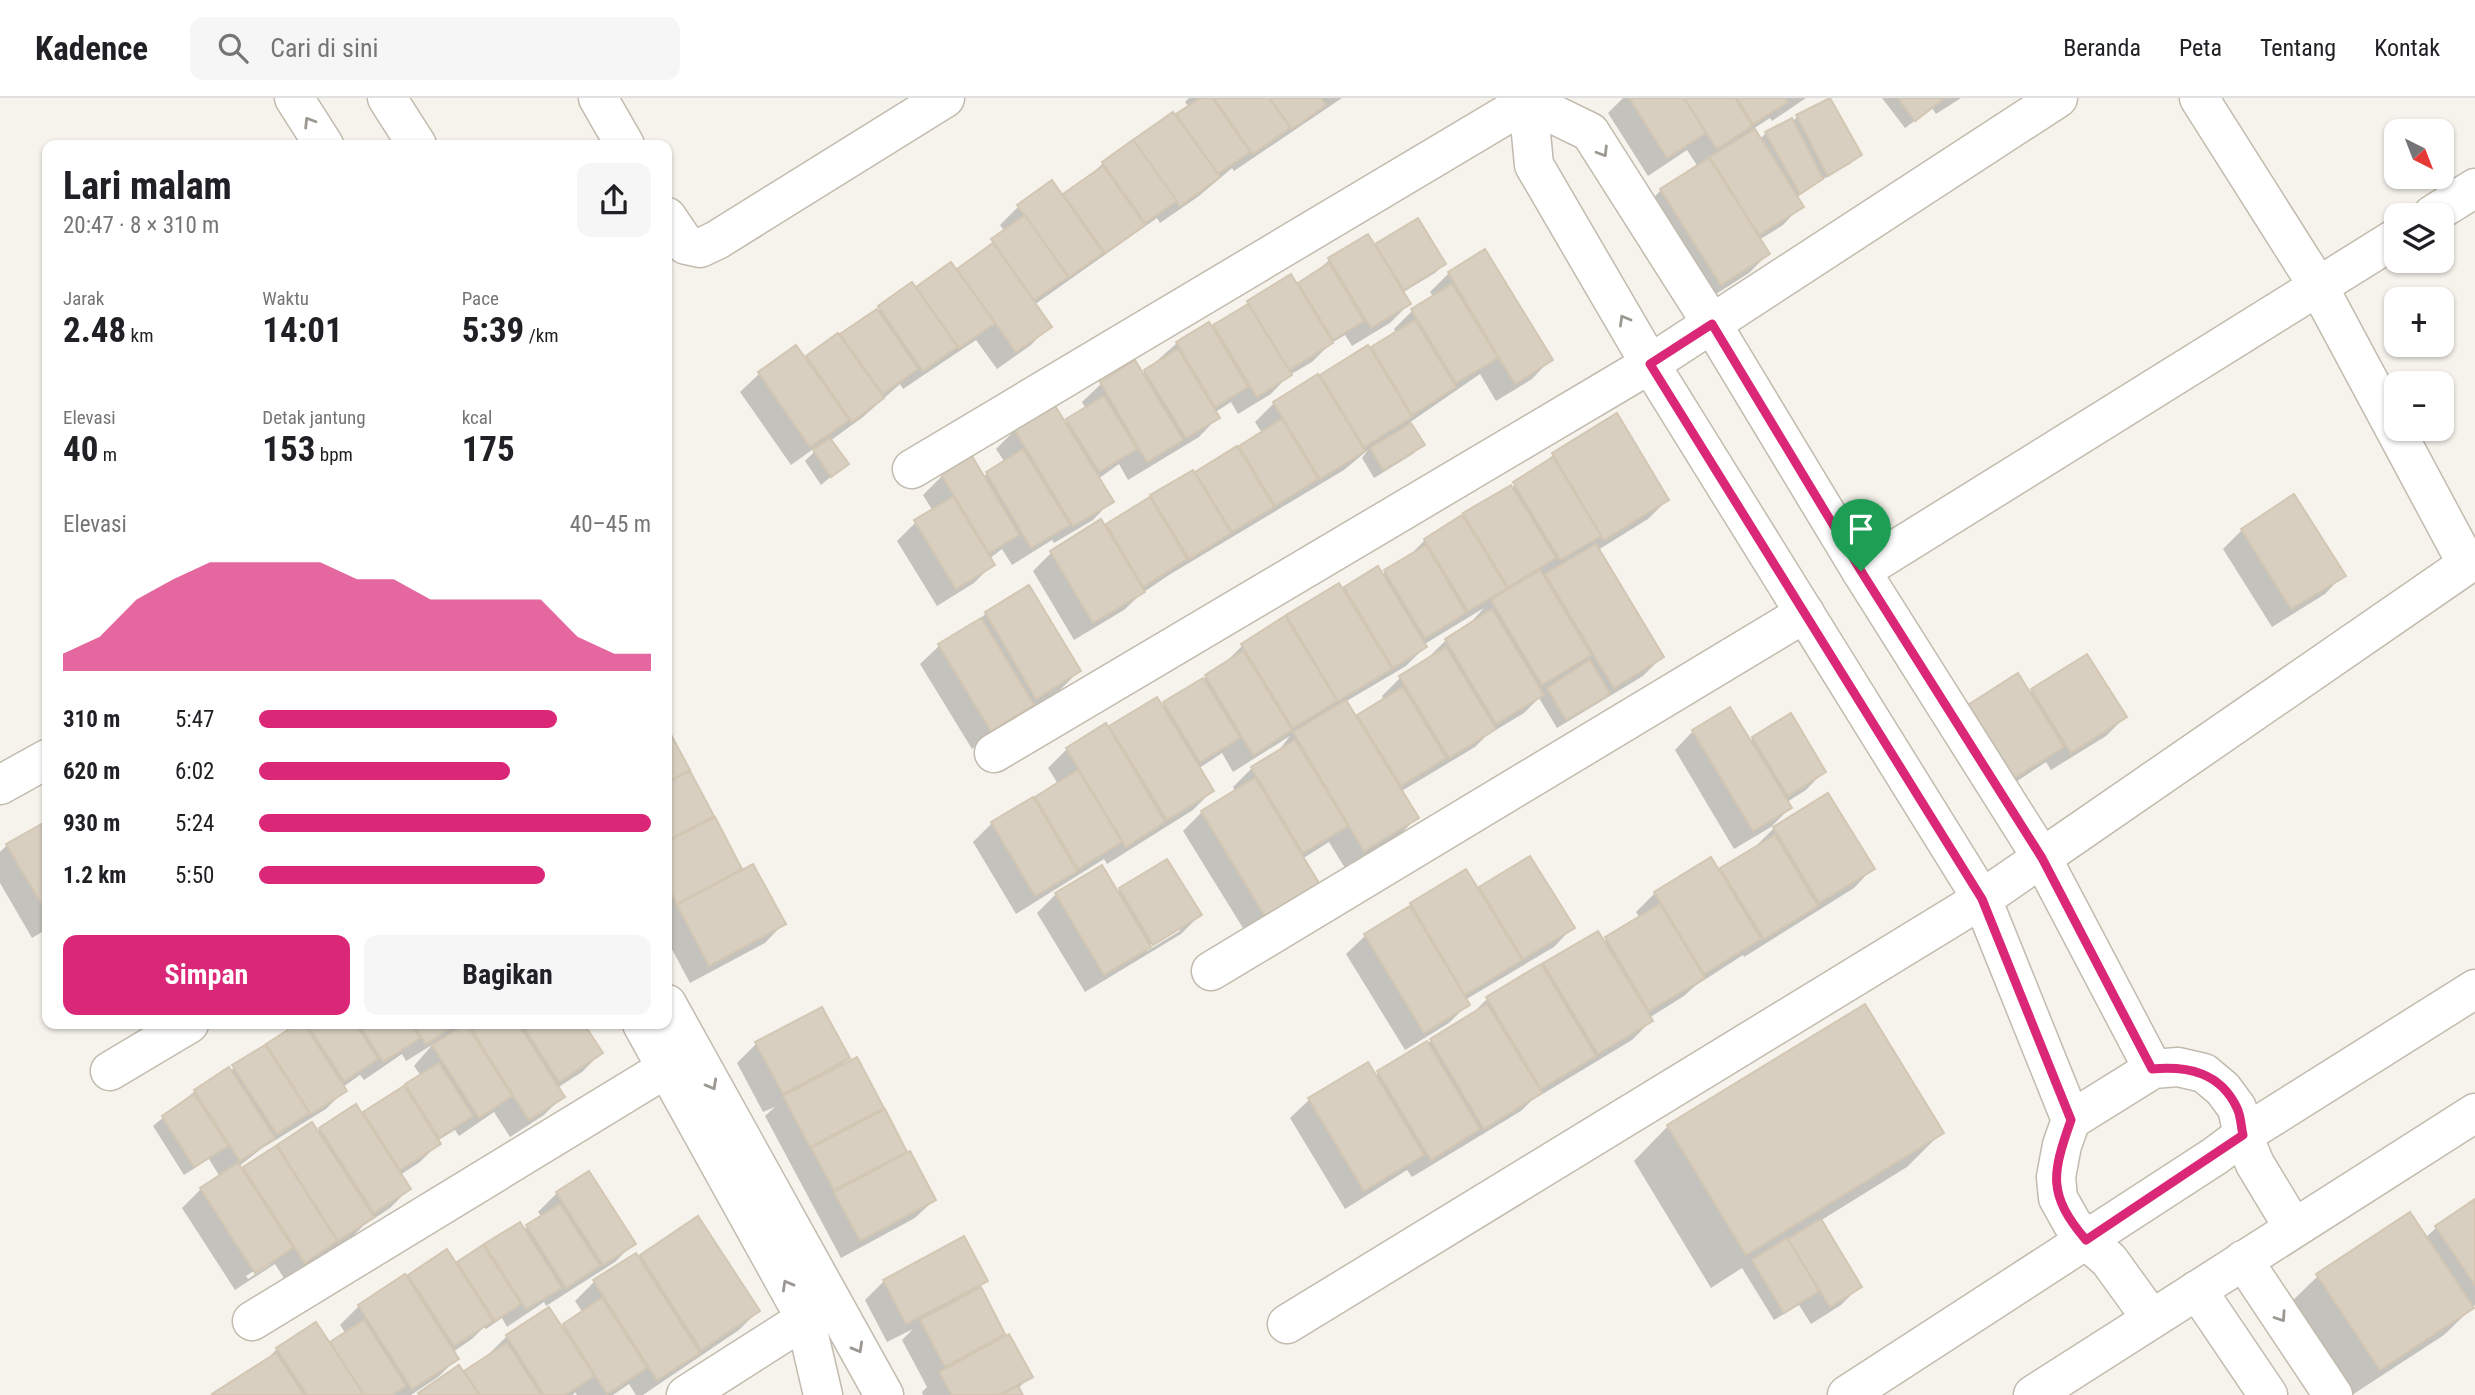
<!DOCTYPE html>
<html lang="id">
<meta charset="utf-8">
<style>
:root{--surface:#fff;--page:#f6f6f6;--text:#202124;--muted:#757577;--line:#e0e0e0;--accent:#db2777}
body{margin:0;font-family:"Roboto Condensed",sans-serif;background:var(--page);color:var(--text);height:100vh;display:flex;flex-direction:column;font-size:26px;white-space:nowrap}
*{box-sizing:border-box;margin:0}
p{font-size:23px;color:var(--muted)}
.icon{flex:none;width:38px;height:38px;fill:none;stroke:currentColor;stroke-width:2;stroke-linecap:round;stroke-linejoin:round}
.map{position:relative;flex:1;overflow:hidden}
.drawer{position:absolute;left:42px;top:42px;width:630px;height:889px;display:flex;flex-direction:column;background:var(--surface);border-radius:14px;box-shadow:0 2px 5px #0004}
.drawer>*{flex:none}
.needle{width:46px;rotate:138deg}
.controls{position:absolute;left:2384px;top:21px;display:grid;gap:14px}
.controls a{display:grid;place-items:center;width:70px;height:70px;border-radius:14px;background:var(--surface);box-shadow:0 2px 5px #0004;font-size:35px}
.pin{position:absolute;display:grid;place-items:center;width:60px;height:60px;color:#fff;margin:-72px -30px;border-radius:50% 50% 50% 0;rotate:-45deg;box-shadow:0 0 7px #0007}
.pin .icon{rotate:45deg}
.round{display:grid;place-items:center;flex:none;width:74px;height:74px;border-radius:14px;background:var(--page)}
.head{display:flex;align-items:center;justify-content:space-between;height:119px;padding:0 21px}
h1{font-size:38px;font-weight:700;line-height:52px}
.stats{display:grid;grid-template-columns:repeat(3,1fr);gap:10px;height:119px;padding:7px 21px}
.stats div{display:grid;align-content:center}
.stats b{font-size:35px;font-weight:700}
.stats small{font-size:19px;font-weight:400}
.stats p{font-size:19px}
.chart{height:196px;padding:14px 21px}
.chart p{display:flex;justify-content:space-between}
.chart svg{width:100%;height:126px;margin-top:7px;fill:var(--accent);opacity:.7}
.button{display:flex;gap:14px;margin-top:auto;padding:14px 21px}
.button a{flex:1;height:80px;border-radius:14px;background:var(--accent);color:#fff;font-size:28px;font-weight:700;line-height:80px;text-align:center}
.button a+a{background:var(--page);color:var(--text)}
ul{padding:0 21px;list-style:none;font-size:23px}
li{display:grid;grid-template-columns:112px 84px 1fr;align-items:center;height:52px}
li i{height:18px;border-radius:9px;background:var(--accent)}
header{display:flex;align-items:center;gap:42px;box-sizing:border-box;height:98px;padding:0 35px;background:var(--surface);border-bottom:2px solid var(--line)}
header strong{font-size:33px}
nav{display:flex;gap:38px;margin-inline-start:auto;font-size:24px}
.search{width:490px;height:63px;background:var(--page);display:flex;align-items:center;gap:18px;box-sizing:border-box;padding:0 24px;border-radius:14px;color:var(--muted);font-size:26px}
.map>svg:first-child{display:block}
.shadow{fill:#0003;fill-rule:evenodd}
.building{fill:#d8cfc1;stroke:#d3c7b4;stroke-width:2}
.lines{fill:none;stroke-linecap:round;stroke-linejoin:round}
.minor-casing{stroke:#c2bbae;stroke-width:41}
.minor{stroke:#fff;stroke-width:38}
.oneway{stroke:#9c9892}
.route-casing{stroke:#fff;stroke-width:14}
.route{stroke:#db2777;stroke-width:9}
</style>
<header>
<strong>Kadence</strong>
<div class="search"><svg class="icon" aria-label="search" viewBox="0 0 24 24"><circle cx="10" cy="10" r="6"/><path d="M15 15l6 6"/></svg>Cari di sini</div>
<nav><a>Beranda</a><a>Peta</a><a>Tentang</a><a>Kontak</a></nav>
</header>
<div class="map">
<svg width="2475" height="1297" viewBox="0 0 2475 1297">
<rect width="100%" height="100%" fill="#f6f3ec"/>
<g class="shadow">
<path d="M1189,0h153l-108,73 -2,-3 -33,28 -39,27 -3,-5 -123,87 15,21 -18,19 -34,24 -21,-29 -73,49 -3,-5 -37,33 -33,24 16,23 -25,21 -16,-24 12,-12 -1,-2 -25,18 -51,-73 19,-18 45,-14 68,-45 39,-30 4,5 36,-25 5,7 49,-40 -5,-7 19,-19 43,-9 23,-16 18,-18 86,-56 -4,-5z"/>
<path d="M1623,0h183l-34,23 -2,-3 -17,11 6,11 7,-7 26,-11 5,-5 63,38 -10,9 -32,18 -22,16 5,8 -18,19 -24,15 9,14 -19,19 -47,30 -59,-94 18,-19 37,-23 -11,-17 -39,26 -40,-63z"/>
<path d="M1882,0h79l-25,16 -4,-6 -27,20z"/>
<path d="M1376,147l68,19 -9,9 -33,20 7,11 -19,19 -38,23 -7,-11 -15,9 -18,18 -24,14 -17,18 -33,20 -7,-12 -17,11 3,5 -18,19 -71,43 -9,-16 -21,15 13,22 -18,19 -39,23 -2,-3 -40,25 -10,-16 -13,10 4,5 -19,19 -37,23 -40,-65 19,-19 17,-11 -10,-16 19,-19 41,1 21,-16 -8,-12 19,-19 49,-6 22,-15 -4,-7 19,-18 34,-22 7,12 35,-31 34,-14 80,-53 6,10 16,-10 17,-17z"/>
<path d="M1449,175l101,87 -18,19 -36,22 -16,-27 -71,49 13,21 -9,10 -39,24 -12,-20 6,-8 -24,20 -175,105 -28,19 -17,16 -50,30 -41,-69 19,-19 52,-25 47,-31 43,-20 68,-43 -7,-11 19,-19 93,-55 2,2 27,-16 -2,-5 18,-18 22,-13 -4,-6z"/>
<path d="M1616,318l51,84 -19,19 -50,31 64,107 -19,19 -86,52 -18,-30 -15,15 -38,23 -11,11 -75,45 16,26 -18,19 -53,31 -16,-26 -27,17 15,24 -19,19 -52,31 -63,-102 19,-19 34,-20 -3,-5 19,-19 24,-14 14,-18 -57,36 -11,-19 -24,16 14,22 -19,19 -86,54 -3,-5 -88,55 -43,-72 19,-19 66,-39 -10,-16 19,-19 38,-24 2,4 54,-22 38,-25 25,-18 19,-19 44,-28 58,-29 36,-13 25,-16 19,-19 86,-52 28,-20 14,-13zM1484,510l-11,12 1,2 -28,18 -19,19 -27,19 -18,18 2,5 -28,18 -11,-17 61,-36 19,-19 -2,-2z"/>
<path d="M2242,432l101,45 -18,19 -53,33 -49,-78z"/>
<path d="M986,515l93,58 -19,19 -34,21 -13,13 -41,25 -52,-85 19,-18 38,-24z"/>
<path d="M2086,558l39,61 -19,19 -55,34 -5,-8 -62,41 -45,-71 19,-19 70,-19z"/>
<path d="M1693,633l57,10 3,-3 71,33 -18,19 -19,12 3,6 -19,19 -37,22 -59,-99z"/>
<path d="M667,634l75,140 41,52 -18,19 -75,40 -23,-43z"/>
<path d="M47,725v106l-15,9 -32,-55v-31l7,-7z"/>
<path d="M1774,730l98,41 -18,19 -110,69 -1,-2 -48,31 -11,10 -35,22 2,3 -19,19 -101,61 -10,10 -109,66 -5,-7 -62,39 -55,-91 19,-18 58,-36 7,12 94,-58 19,-19 53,-33 63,-24 37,-24 -4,-6 19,-19 64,-20 37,-24 -1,-2z"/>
<path d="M1101,769l16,26 3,-4 80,26 -19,19 -96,58 -48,-79 19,-19zM1180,828v5l-33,20 -2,-3z"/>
<path d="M1480,790l92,40 -18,19 -89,53 3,4 -19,19 -44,27 -59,-96 19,-18 38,-23 8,-9 67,-13z"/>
<path d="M822,911l26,49 -9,10 17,-9 51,96 27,45 -19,18 -74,40 -76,-142 10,-9 -12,5 -26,-49 19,-19z"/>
<path d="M297,926h173l-4,3 4,7 15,-10h97l19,29 -19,19 -25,16 5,9 -18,18 -34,22 -16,-25 -35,24 -4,-6 -18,11 2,2 -19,19 -20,13 9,14 -19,19 -27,18 -10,10 -68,44 -10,-16 -40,26 -53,-82 19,-19 19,-12 -11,-18 -25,16 -31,-49 42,-35 35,-20zM432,947l-18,21 7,10 -59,40 -42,13 -3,4 -6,-8 -70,46 -3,-4 23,-18 65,-40 19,-19 -2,-3 17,-12 4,5 38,-26 4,7zM271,1162v4l-23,15 -2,-3z"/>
<path d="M1668,1028l273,7 -34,34 -87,54 40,65 -19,19 -30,19 -12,-19 -25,15 -32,-52 -31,20 -77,-127z"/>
<path d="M589,1075l45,70 -19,19 -69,44 -2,-4 -37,25 -5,-9 -16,11 -2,-2 -12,12 -19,13 4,7 -19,18 -27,18h-196l47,-31 15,-15 52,-4 17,-11 -6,-9 19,-19 87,-55 10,15 29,-21 38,-15 19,-13 -4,-5 19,-19z"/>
<path d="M2475,1103v104l-31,30 -92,60 -62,-92 28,-27 107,-38 11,-10z"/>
<path d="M635,1157l3,4 3,-3 117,55 -19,19 -96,65h-7l-7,-11 -16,11h-36l-2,-3 -2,3h-155l41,-27 4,6 26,-17 -1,-2 19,-19 41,-27 12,20 23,-16 -8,-12 19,-19z"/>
<path d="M986,1182l-7,7 24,47 -9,9 36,33 -12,13 3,6h-98l-1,-3 5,-5 -25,-47 11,-11 -26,13 -22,-42 19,-19z"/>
</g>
<g class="building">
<path d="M1200,0h12l38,54 -32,22 -42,-60z"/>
<path d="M1214,0h55l21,30 -37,26z"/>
<path d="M1270,0h51l5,7 -34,24z"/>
<path d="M1629,0h55l22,35 -39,25z"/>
<path d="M1684,0h51l17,28 -35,23z"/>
<path d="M1737,0h48l3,4 -35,22z"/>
<path d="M1830,0l32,57 -34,21 -32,-61z"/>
<path d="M1898,0h47l-30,23z"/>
<path d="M1173,14l47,65 -40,29 -47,-66z"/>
<path d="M1792,20l31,61 -23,15 -35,-62z"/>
<path d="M1755,31l49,78 -45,28 -49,-78z"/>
<path d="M1133,42l44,61 -32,22 -43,-61z"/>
<path d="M1709,60l61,96 -49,31 -61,-96z"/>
<path d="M1103,68l42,59 -40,28 -42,-59z"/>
<path d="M1052,82l51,73 -34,24 -52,-72z"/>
<path d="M1025,117l43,62 -34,23 -43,-61z"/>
<path d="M1418,120l28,46 -42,26 -29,-46z"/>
<path d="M1368,136l43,70 -40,24 -43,-70z"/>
<path d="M993,145l59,84 -36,25 -59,-83z"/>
<path d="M1485,151l68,111 -38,24 -67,-112z"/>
<path d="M951,164l44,61 -36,25 -43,-61z"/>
<path d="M1329,165l35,58 -31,19 -35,-57z"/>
<path d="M1291,176l42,69 -44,27 -42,-69z"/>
<path d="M912,184l45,65 -34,24 -45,-65z"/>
<path d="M1452,186l46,74 -42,25 -45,-74z"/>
<path d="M1248,206l44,71 -35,22 -44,-72z"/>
<path d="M877,211l41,60 -35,25 -43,-60z"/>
<path d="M1415,222l41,67 -44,28 -41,-68z"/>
<path d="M1209,224l39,65 -33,20 -39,-65z"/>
<path d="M838,235l46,65 -32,24 -46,-66z"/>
<path d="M796,247l53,75 -39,27 -52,-75z"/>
<path d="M1368,247l44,72 -48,30 -44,-72z"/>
<path d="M1178,251l42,69 -34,20 -42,-68z"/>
<path d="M1135,262l48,80 -36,22 -47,-80z"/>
<path d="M1318,276l47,77 -45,28 -47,-77z"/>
<path d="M1104,298l33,53 -38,23 -33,-53z"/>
<path d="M1054,306l60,98 -41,24 -59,-97z"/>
<path d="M1617,315l52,87 -65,40 -52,-87z"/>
<path d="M1282,321l36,60 -43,27 -36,-60z"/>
<path d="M1411,325l14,22 -42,25 -13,-22z"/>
<path d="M830,340l19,26 -18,13 -18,-27z"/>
<path d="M1237,348l37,61 -42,25 -37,-60z"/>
<path d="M1023,351l47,76 -39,23 -45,-76z"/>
<path d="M972,358l47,79 -30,18 -48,-79z"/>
<path d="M1553,359l48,79 -41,24 -47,-78z"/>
<path d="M1193,372l38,63 -42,26 -39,-64z"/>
<path d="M1511,387l45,73 -48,29 -45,-74z"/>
<path d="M2294,396l52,82 -55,33 -50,-80z"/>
<path d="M953,399l42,68 -39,24 -42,-69z"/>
<path d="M1150,399l37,62 -44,28 -37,-63z"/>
<path d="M1462,417l45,73 -39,23 -44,-72z"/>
<path d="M1101,421l44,73 -52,31 -43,-72z"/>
<path d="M1596,446l68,113 -50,31 -69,-114z"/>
<path d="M1426,447l40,68 -41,25 -41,-68z"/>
<path d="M1378,468l49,81 -34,21 -49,-81z"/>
<path d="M1540,472l51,85 -49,30 -51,-85z"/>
<path d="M1339,485l53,86 -54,32 -52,-86z"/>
<path d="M1029,487l52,86 -45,28 -51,-87z"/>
<path d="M1492,511l52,86 -48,29 -51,-85z"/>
<path d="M1285,518l52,85 -44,27 -52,-84z"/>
<path d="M981,520l53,87 -43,26 -53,-87z"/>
<path d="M1446,549l50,82 -47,29 -50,-82z"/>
<path d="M1243,553l49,79 -39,25 -48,-80z"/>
<path d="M2087,556l40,63 -56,36 -40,-64z"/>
<path d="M1590,562l20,34 -44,26 -19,-32z"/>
<path d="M2018,575l46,74 -61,38 -46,-73z"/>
<path d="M1203,580l37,60 -40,24 -37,-60z"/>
<path d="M1403,589l43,71 -45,28 -44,-71z"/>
<path d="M1157,599l57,94 -47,29 -58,-94z"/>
<path d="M1346,602l73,118 -55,33 -71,-119z"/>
<path d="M1730,609l62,101 -39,23 -61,-101z"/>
<path d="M1791,615l35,59 -38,24 -36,-59z"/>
<path d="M1106,625l59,99 -39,25 -60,-99z"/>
<path d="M668,631l22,41 -23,12v-52z"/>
<path d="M1295,642l53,86 -45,27 -52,-86z"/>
<path d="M1078,672l44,72 -44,27 -43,-72z"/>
<path d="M690,673l24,45 -47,25v-58z"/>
<path d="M1255,680l64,105 -54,33 -64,-105z"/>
<path d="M1828,695l47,76 -56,34 -46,-76z"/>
<path d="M1033,699l44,74 -42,25 -44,-74z"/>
<path d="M715,719l27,52 -65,35 -10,-19v-43z"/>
<path d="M47,723v92l-41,-69z"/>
<path d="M1775,737l43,71 -54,33 -44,-71z"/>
<path d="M1530,758l45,72 -52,31 -44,-72z"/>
<path d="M1711,759l50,82 -57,35 -50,-82z"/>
<path d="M1167,761l35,56 -49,30 -34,-57z"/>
<path d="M753,766l33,60 -77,42 -32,-61z"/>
<path d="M1102,767l49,82 -47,28 -49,-82z"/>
<path d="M1466,771l56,91 -57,35 -55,-92z"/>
<path d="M1660,806l45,74 -56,33 -44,-74z"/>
<path d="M1410,808l60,99 -46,28 -60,-99z"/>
<path d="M1598,833l55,90 -55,33 -55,-91z"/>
<path d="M1541,866l55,92 -55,33 -55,-92z"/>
<path d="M1487,906l55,89 -58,36 -54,-90z"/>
<path d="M1865,906l79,129 -198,122 -79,-130z"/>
<path d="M822,909l28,51 -67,36 -28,-52z"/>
<path d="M297,926h7l43,67 -36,23 -45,-70z"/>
<path d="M307,926h48l23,35 -34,22z"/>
<path d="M359,926h51l10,14 -37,24z"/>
<path d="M413,926h44l-31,20z"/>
<path d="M466,926l46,72 -33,22 -47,-73z"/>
<path d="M482,926h36l47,73 -36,23 -57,-90z"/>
<path d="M522,926h62l19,29 -44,29z"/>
<path d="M1427,943l53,88 -49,31 -54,-89z"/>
<path d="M265,947l44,68 -32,21 -45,-69z"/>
<path d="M857,959l27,51 -74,39 -27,-51z"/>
<path d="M1368,964l56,93 -60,36 -56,-93z"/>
<path d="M439,965l34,53 -34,22 -34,-54z"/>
<path d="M229,969l46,71 -35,23 -46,-71z"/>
<path d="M404,988l37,58 -41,26 -37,-58z"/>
<path d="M194,996l34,52 -34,21 -32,-51z"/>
<path d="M356,1006l55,85 -37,24 -55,-85z"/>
<path d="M885,1011l22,43 -73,38 -23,-42z"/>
<path d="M312,1024l62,95 -36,24 -61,-96z"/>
<path d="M276,1048l61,95 -32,22 -62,-96z"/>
<path d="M910,1053l26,49 -76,41 -26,-49z"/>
<path d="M238,1065l55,85 -38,25 -55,-85z"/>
<path d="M589,1073l47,73 -33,21 -47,-73z"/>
<path d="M2475,1101v86l-40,-59z"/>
<path d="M560,1106l40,62 -34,22 -40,-63z"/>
<path d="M2410,1114l64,96 -94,62 -64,-96z"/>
<path d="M698,1118l62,95 -59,39 -61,-95z"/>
<path d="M1821,1121l41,68 -32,20 -42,-68z"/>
<path d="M520,1124l42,66 -36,21 -42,-65z"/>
<path d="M964,1138l24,45 -82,43 -23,-44z"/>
<path d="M1787,1140l32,53 -35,22 -32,-53z"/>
<path d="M483,1147l38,59 -26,17 -38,-59z"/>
<path d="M447,1151l46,72 -39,25 -46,-71z"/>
<path d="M636,1155l64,100 -43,27 -64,-100z"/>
<path d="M405,1176l54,85 -47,30 -54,-84z"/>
<path d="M981,1189l24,47 -60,33 -25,-47z"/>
<path d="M602,1200l45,70 -40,26 -44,-70z"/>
<path d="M549,1209l45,69 -29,19h-21l-38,-60z"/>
<path d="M364,1222l42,66 -14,9h-28l-34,-53z"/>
<path d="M316,1224l48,73h-57l-31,-47z"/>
<path d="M1009,1236l24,43 -34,18h-47l-13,-23z"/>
<path d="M507,1245l34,52h-61l-16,-24z"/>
<path d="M276,1255l28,42h-91l-1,-1z"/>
<path d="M459,1267l20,30h-60l-1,-2z"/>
<path d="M1018,1288l5,9h-23z"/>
</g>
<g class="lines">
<defs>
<g id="minor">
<path d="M294,0l30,47"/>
<path d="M387,0l30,47"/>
<path d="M598,0l27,47"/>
<path d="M1525,0l3,4 62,30 122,192 149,247 181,287 111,211"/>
<path d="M2199,0l119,188 149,278"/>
<path d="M1528,4l6,63 116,199 332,535 89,221"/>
<path d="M2432,117l43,-27"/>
<path d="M667,119l19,28 14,3 17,-8 228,-142"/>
<path d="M912,371l622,-371"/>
<path d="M1861,473l535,-333"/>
<path d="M994,655l656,-389 408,-266"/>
<path d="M0,687l47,-26"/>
<path d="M1211,873l594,-358"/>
<path d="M667,906l217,391"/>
<path d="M642,926l163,294 18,77"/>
<path d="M110,973l79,-47"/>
<path d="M2243,1162l90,135"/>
<path d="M2197,1192l71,105"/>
<path d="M2151,1220l-42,-58 -23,-20 -14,-17 -14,-25 -2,-21 6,-32 9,-25 82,-51 25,-2 26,6 19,16 14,19 6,27 12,29 38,63"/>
<path d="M252,1223l441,-269"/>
<path d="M1287,1226l695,-425 493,-340"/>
<path d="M686,1297l138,-88"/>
<path d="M1847,1297l368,-239 28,-21 232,-146"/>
<path d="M2033,1297l442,-282"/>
</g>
</defs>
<use href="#minor" class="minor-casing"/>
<use href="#minor" class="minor"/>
</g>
<defs><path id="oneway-chevron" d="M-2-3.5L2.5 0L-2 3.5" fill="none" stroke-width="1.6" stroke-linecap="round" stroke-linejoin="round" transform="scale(1.75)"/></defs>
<g class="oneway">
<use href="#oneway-chevron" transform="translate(309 24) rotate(-122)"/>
<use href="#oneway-chevron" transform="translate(1603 54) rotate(58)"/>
<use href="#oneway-chevron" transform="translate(1624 222) rotate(-120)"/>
<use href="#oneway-chevron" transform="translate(712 987) rotate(61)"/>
<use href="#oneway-chevron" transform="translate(787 1187) rotate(-119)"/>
<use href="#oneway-chevron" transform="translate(2281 1219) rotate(56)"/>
<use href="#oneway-chevron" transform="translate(858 1250) rotate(61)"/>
</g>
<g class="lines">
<defs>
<path id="route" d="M1712,226l149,247 181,287 110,211c36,-3 68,3 85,39 4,8 4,19 6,27l-157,105c-39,-46 -34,-66 -15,-120l-89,-221 -332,-535z"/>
</defs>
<use href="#route" class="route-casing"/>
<use href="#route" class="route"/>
</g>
</svg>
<div class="controls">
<a><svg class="needle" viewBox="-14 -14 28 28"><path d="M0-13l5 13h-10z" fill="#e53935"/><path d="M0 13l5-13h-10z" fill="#757577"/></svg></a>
<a><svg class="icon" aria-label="layers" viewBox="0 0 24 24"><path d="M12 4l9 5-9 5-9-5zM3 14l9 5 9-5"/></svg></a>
<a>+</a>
<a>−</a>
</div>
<div class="pin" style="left:1861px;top:473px;background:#1e9e55"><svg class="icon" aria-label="arrive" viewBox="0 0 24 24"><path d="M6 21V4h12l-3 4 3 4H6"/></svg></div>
<section class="drawer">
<div class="head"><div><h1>Lari malam</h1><p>20:47 · 8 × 310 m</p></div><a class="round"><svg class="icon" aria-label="share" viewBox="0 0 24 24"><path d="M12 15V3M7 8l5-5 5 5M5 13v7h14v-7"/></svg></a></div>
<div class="stats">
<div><p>Jarak</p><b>2.48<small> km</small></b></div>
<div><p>Waktu</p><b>14:01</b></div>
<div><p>Pace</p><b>5:39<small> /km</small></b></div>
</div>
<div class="stats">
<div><p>Elevasi</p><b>40<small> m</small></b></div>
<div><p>Detak jantung</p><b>153<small> bpm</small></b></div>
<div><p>kcal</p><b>175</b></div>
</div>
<div class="chart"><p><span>Elevasi</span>40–45 m</p>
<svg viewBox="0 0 160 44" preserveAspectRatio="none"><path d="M0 44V38L10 32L20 19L30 12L40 6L50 6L60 6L70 6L80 12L90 12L100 19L110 19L120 19L130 19L140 32L150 38L160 38V44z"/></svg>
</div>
<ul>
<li><b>310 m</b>5:47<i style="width:76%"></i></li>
<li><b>620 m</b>6:02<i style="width:64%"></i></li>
<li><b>930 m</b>5:24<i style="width:100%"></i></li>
<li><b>1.2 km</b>5:50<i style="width:73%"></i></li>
</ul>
<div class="button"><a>Simpan</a><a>Bagikan</a></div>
</section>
</div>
